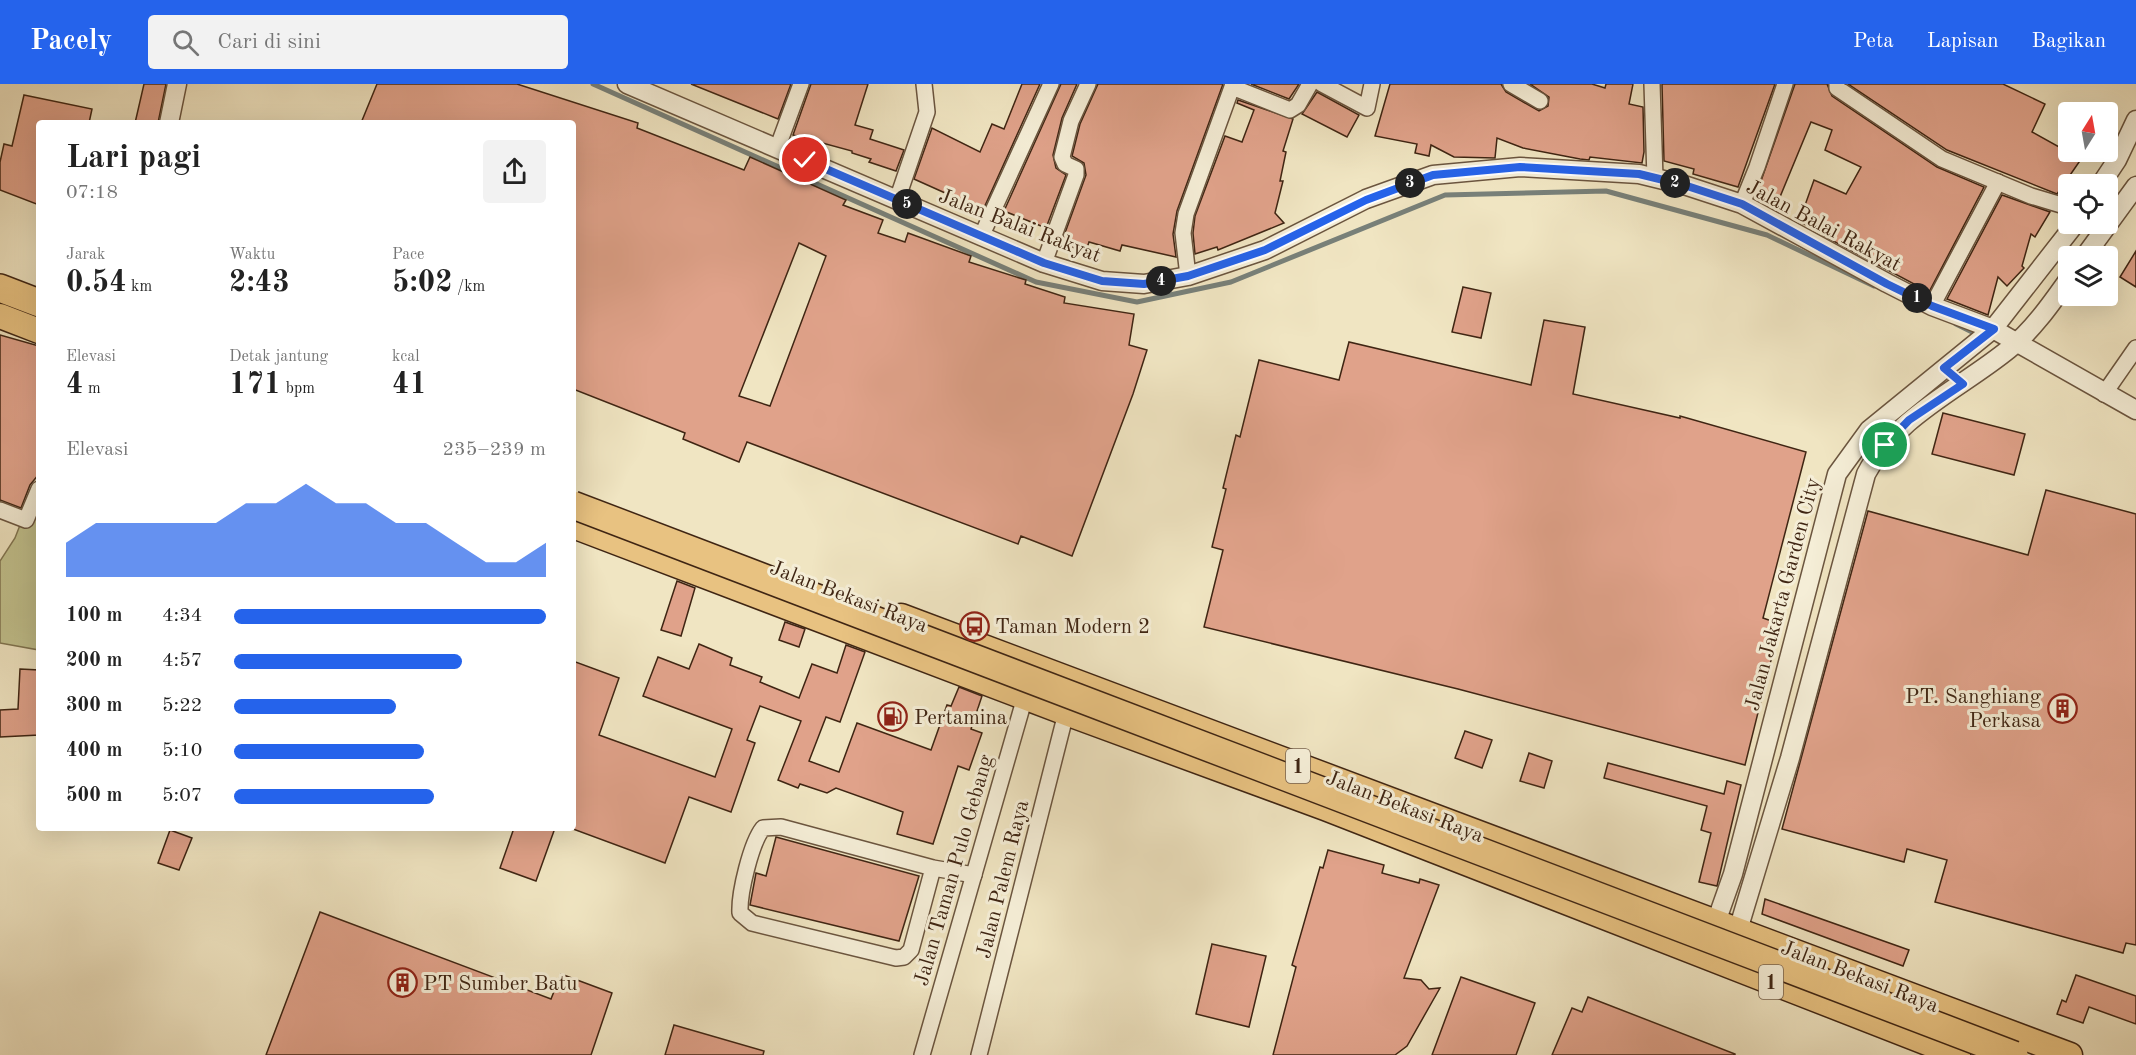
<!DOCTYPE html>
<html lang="id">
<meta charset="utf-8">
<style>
:root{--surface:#fff;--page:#f2f2f2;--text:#222;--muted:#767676;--accent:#2563eb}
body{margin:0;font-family:"Old Standard TT",serif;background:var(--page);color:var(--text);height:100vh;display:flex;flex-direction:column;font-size:22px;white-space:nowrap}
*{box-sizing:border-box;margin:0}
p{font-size:20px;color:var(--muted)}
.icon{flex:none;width:33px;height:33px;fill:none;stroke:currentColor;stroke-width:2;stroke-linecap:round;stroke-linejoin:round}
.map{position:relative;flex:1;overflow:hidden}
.details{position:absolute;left:36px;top:36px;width:540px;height:711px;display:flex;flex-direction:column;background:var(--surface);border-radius:6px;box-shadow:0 6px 24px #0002}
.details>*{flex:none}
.needle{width:39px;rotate:11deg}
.buttons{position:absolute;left:2058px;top:18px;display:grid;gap:12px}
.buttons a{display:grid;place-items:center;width:60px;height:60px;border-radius:6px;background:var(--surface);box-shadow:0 6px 24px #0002;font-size:30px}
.pin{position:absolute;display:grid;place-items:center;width:51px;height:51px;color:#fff;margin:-26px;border:3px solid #fff;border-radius:50%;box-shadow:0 2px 6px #0007}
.km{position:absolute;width:30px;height:30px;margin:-15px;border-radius:50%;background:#222;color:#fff;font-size:16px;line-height:30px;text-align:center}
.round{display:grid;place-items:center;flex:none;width:63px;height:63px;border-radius:6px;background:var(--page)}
.overview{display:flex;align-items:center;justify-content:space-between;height:102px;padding:0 30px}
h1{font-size:33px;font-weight:700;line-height:45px}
.metrics{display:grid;grid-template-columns:repeat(3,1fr);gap:9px;height:102px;padding:6px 30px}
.metrics div{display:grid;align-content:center}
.metrics b{font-size:30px;font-weight:700}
.metrics small{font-size:16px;font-weight:400}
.metrics p{font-size:16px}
.chart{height:168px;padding:12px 30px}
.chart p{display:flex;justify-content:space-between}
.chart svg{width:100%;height:108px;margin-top:6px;fill:var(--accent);opacity:.7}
ul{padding:0 30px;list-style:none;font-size:20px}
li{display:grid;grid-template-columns:96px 72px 1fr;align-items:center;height:45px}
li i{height:15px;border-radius:8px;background:var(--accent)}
header{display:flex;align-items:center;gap:36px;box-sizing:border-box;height:84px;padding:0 30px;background:var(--accent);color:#fff}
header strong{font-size:28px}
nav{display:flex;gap:33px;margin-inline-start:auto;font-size:21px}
.search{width:420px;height:54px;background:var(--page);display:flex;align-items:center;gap:15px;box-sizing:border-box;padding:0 21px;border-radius:6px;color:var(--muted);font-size:22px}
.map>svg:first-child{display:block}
.green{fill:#c2c28e;stroke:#807450;stroke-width:1.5}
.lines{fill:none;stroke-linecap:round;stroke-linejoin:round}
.stream{stroke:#788079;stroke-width:5}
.building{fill:#e0a28a;stroke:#3f2513;stroke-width:1.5;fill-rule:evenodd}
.minor-casing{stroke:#6b553f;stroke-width:18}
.tertiary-casing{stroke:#6b553f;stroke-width:21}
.trunk-casing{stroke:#3f2513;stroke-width:27}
.motorway-casing{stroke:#3f2513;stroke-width:30}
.minor{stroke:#f5eed7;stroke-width:15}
.tertiary{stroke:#f5eed7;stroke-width:18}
.trunk{stroke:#e8c281;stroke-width:24}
.motorway{stroke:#e8c281;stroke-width:27}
.motorway-bridge-casing{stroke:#3f2513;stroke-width:30;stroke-linecap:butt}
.motorway-bridge{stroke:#e8c281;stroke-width:27}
.route-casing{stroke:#fff;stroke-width:12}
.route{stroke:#2563eb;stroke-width:8}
.labels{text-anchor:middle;stroke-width:6;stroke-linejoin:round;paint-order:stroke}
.shield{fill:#f5eed7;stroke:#76614e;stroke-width:1.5}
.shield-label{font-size:20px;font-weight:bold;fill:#3f2513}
.street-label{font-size:21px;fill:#3f2513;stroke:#f5eed7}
.poi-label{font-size:21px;fill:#3f2513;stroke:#f5eed7;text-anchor:start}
</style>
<header>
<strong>Pacely</strong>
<div class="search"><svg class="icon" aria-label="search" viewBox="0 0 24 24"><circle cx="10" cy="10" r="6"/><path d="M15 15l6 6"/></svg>Cari di sini</div>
<nav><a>Peta</a><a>Lapisan</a><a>Bagikan</a></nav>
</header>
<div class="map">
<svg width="2136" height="971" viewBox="0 0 2136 971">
<rect width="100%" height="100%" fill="#f0e5c2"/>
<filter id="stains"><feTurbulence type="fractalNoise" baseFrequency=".00333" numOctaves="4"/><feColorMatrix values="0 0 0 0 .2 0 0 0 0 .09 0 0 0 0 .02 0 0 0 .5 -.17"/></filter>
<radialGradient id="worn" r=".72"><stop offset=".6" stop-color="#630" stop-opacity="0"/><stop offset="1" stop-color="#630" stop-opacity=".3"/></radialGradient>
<path class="green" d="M39,392v174l-39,-7v-82l15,-23z"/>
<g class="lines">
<g class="stream">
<path d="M593,0l443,198 101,20 94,-20 214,-87 161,-4 161,44 107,51"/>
<path d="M1956,240l24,12"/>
</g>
</g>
<g class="building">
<path d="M144,0h22l-8,39h-23z"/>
<path d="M377,0h140l121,39 -1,5 107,42 6,-13 96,43 -3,5 40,15 -5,13 27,9 3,-9 63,23 -2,6 57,18 -1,4 40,13 -1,6 70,11 -5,31 18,5 -14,44 -61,162 -51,-20 -3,8 -271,-102 -8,20 -56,-23 2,-6 -112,-44v-266h-212zM799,159l27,13 -56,150 -31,-10z"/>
<path d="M691,0h100l-13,35z"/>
<path d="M811,0h57l-13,41 18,5 -3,9 34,11 -8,21 -27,-9 2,-3 -19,-6v-2l-59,-16z"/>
<path d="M1022,0h18l-57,126 -69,-31 18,-51 48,24 12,-28 12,5z"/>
<path d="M1061,0h16l-15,34 -9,37 3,13 10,7 -20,53 -42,-17z"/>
<path d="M1098,0h125l-46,127 -4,23 3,23 -54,-12 -2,6 -31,-9 -3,9 -25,-7 25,-69 -2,-12 -12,-7 8,-32z"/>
<path d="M1251,0h48l-10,15z"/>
<path d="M1390,0h111l5,8 33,19 9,-5 1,-9 -19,-13h62l13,4 1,-4h27l-4,20 14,3 1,45 -2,11 -52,-6 -1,3 -9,-1 -57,-11 -26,-10 -2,20 -41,-1 -23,-12 -2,11 -14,-3 2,-9 -42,-8z"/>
<path d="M1662,0h113l-37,103 -45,-13 1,-5 -30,-8z"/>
<path d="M1795,0h32l5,12 105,71 47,20 -55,105 -107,-57 1,-3 -24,-10 15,-42 32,14 15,-27 -36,-17 7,-20 -21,-8 -36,87 -20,-11z"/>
<path d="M1848,0h155l42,20 -13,28 36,20h18l-29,42 -110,-44z"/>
<path d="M1317,8l42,23 -12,22 -45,-23z"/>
<path d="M24,11l68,14 -3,14h-50v82l-39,-15v-28l4,-18 8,2z"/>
<path d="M1238,16l55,19 -10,32 3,1 -6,29h3l-8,32 9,10 -66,27 -1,-3 -22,7 -2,-21 2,-17 30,-80 17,6 12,-32 -17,-7z"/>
<path d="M2002,111l48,17 -15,25 -4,-3 -9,32 2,2 -17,18 -9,-9 -10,38 -41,-16z"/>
<path d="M2136,167v36l-16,-10z"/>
<path d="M1463,203l28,6 -10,45 -29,-6z"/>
<path d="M1544,236l41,7 -12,67 107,24v-2l126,36 -43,166 17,6 -35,141 -287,-76 -254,-62 19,-77 -11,-3 14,-58 -3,-1 13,-53 4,2 19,-77 80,20 10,-38 182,43z"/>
<path d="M0,251l39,11v128l-9,11 -9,23 -21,-8z"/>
<path d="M1943,329l82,21 -11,41 -82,-21z"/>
<path d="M2046,406l90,24v431l-10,-2 -3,10 -188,-51 12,-42 -40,-11 -3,13 -122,-33 86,-318 160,44z"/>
<path d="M677,497l18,7 -14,48 -20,-6z"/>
<path d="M785,538l20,7 -6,18 -20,-7z"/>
<path d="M699,560l33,14 -2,7 32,12 -2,5 39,16 13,-34 25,9 9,-28 19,7 -25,70 -14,-5 -17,44 30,11 18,-49 74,27 16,-45 4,1 8,-19 23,9 -11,33 11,4 -13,37 -11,-4 -25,78 -36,-10 6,-22 -67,-24 -9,5 -27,-9 -2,4 -20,-8 23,-59 -41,-15 -13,34 8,3 -24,69 -42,-15 -24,66 -92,-34v-168l46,17 -20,57 116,42 17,-48 -89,-33 15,-39 31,12z"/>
<path d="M20,585l19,1v65l-39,2v-27l18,-1z"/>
<path d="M1465,647l27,9 -10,28 -27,-10z"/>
<path d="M1529,669l23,8 -8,27 -24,-7z"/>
<path d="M1608,679l116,31 3,-13 14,4 -24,101 -18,-4 12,-49 -10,-3 6,-24 -103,-28z"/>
<path d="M514,744h41l-19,53 -36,-13z"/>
<path d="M170,746l22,8 -13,32 -21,-7z"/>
<path d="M776,753l143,39 -20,65 -149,-36 6,-32 10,3z"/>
<path d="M1328,766l56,15 -2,8 37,10 1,-4 19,6 -35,93 17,2 8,9 11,-1 -33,58 -12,9h-122l23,-88 -4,-2 28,-98 3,1z"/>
<path d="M1765,815l144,51 -6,16 -141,-52z"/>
<path d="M320,828l231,87 10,-25 51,19 -21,62h-325z"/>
<path d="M1212,860l54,12 -17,71 -53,-13z"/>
<path d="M2076,891l60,21v28l-47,-17 -6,16 -26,-9 5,-14 4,2z"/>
<path d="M1461,893l74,26 -19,52h-84z"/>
<path d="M1588,913l147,57v1h-183l20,-47 10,4z"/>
<path d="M674,941l90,26 -1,4h-98z"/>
</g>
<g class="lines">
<defs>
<g id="minor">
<path d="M1322,0l45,24 5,-24"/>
<path d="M1511,0l29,17"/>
<path d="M1652,0l3,94"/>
<path d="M1837,0v4l105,71 89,37 37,11"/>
<path d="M777,65l24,-65"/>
<path d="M897,116l30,-88 -3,-28"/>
<path d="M1742,120l15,-37 28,-83"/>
<path d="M981,153l70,-153"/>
<path d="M1044,179l32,-88v-6l-11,-5 -3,-7 9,-36 17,-37"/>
<path d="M1188,192l-5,-43 3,-19 46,-127 58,23 8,-5 12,-21"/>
<path d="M1932,222l66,-124"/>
<path d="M2104,310l32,-46"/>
<path d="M0,426l26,10 13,-31"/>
<path d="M933,784l-22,82 -7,7 -8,1 -144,-35 -12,-10c-1,-20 11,-70 23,-85l18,-1 152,41 41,7"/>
<path d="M922,971l103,-358"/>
<path d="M979,971l87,-342"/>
</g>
<g id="tertiary">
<path d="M627,0l417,179 58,18 42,3 44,-8 77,-26 101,-51 67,-24 87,-8 119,7 45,11 58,19 145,79 45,23 61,23 143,81"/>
<path d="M169,39l8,-39"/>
<path d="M2101,100l16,-24 19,-40"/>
<path d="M2085,172l51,-70"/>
<path d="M1716,838l17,-48 104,-400 32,-44 124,-101 82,-105"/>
<path d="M1738,846l52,-172 76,-284c30,-58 94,-85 143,-125 23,-18 42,-45 59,-69"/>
</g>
<g id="trunk">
<path d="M0,232l39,15"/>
<path d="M573,442l493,187 259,95 633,247"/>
<path d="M901,532l1169,439"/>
</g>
<path id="motorway" d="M0,204l39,15"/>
</defs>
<use href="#minor" class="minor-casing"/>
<use href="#tertiary" class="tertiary-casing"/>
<use href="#trunk" class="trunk-casing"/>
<use href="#motorway" class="motorway-casing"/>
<use href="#minor" class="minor"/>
<use href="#tertiary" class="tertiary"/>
<use href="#trunk" class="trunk"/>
<use href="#motorway" class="motorway"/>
<defs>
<path id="motorway-bridge" d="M573,421l1441,550"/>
</defs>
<use href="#motorway-bridge" class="motorway-bridge-casing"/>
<use href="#motorway-bridge" class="motorway-bridge"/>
</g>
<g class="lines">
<defs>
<path id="route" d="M805,76l239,103 58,18 42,3 44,-8 77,-26 101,-50 67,-25 87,-8 119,7 45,11 58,19 145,80 45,22 62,23 -50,39 19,16 -54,36 -24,25"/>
</defs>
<use href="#route" class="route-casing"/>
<use href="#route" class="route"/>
</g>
<defs>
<symbol id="bus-ring" viewBox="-11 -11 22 22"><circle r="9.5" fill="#f5eed7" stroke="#8f2418" stroke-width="1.5"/><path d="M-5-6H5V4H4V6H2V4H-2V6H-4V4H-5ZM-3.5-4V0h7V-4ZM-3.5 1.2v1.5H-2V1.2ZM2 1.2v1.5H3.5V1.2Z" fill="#8f2418"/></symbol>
<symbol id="building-ring" viewBox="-11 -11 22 22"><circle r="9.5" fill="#f5eed7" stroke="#8f2418" stroke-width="1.5"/><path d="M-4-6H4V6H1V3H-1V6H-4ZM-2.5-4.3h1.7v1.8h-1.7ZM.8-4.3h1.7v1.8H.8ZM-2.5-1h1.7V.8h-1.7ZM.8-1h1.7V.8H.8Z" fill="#8f2418"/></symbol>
<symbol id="fuel-ring" viewBox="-11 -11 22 22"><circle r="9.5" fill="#f5eed7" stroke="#8f2418" stroke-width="1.5"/><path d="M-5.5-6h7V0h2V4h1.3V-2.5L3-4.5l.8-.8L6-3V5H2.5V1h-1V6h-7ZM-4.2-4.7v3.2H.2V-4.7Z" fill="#8f2418"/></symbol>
</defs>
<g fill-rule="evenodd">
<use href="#bus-ring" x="958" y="526" width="33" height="33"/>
<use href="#building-ring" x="2046" y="608" width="33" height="33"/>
<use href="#fuel-ring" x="876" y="616" width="33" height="33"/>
<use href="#building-ring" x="386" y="882" width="33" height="33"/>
</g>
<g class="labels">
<g class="shield">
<rect x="1286" y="665" width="24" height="34" rx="4.5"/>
<rect x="1759" y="881" width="24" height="34" rx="4.5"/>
</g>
<g class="shield-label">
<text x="1298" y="689">1</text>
<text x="1771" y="905">1</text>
</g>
<g class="street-label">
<text transform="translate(1020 141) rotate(21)" y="7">Jalan Balai Rakyat</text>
<text transform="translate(1824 141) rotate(28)" y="7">Jalan Balai Rakyat</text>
<text transform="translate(1782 510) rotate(-75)" y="7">Jalan Jakarta Garden City</text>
<text transform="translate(849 512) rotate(21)" y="7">Jalan Bekasi Raya</text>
<text transform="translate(1405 722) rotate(21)" y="7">Jalan Bekasi Raya</text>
<text transform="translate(953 786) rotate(-74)" y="7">Jalan Taman Pulo Gebang</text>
<text transform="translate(1002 795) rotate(-76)" y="7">Jalan Palem Raya</text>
<text transform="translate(1860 892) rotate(21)" y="7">Jalan Bekasi Raya</text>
</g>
<g class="poi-label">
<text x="995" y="549">Taman Modern 2</text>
<text x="2041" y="619" text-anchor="end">PT. Sanghiang<tspan x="2041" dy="24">Perkasa</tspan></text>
<text x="914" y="640">Pertamina</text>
<text x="423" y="906">PT Sumber Batu</text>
</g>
</g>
<rect width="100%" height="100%" filter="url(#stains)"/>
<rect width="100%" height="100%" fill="url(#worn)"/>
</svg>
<div class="buttons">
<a><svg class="needle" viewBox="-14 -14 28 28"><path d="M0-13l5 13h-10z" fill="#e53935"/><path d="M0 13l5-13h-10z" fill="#767676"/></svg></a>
<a><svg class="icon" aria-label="locate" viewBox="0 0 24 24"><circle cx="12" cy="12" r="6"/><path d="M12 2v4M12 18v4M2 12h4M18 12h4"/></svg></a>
<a><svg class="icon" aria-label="layers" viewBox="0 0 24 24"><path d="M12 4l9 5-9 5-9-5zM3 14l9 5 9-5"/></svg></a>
</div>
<div class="pin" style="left:1885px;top:361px;background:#1e9e55"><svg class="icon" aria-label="arrive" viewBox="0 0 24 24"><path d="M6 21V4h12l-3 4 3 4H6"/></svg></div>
<div class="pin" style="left:805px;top:76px;background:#d93025"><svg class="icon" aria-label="check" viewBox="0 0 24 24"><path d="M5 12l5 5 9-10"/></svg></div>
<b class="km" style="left:1917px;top:214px">1</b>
<b class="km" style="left:1675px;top:99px">2</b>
<b class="km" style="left:1410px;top:99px">3</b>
<b class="km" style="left:1161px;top:197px">4</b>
<b class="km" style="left:907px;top:120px">5</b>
<section class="details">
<div class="overview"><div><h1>Lari pagi</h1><p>07:18</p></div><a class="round"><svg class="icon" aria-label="share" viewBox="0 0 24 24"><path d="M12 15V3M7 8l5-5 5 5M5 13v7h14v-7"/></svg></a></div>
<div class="metrics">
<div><p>Jarak</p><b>0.54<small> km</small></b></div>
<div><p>Waktu</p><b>2:43</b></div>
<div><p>Pace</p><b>5:02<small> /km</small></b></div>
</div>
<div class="metrics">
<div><p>Elevasi</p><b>4<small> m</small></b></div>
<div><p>Detak jantung</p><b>171<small> bpm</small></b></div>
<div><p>kcal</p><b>41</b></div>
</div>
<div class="chart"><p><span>Elevasi</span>235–239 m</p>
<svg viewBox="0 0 160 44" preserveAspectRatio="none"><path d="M0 44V30L10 22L20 22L30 22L40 22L50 22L60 14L70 14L80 6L90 14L100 14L110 22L120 22L130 30L140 38L150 38L160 30V44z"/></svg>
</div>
<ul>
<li><b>100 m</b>4:34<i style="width:100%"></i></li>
<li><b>200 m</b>4:57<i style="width:73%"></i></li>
<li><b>300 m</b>5:22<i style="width:52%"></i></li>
<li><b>400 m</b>5:10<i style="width:61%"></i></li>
<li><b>500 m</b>5:07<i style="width:64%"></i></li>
</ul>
</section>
</div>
